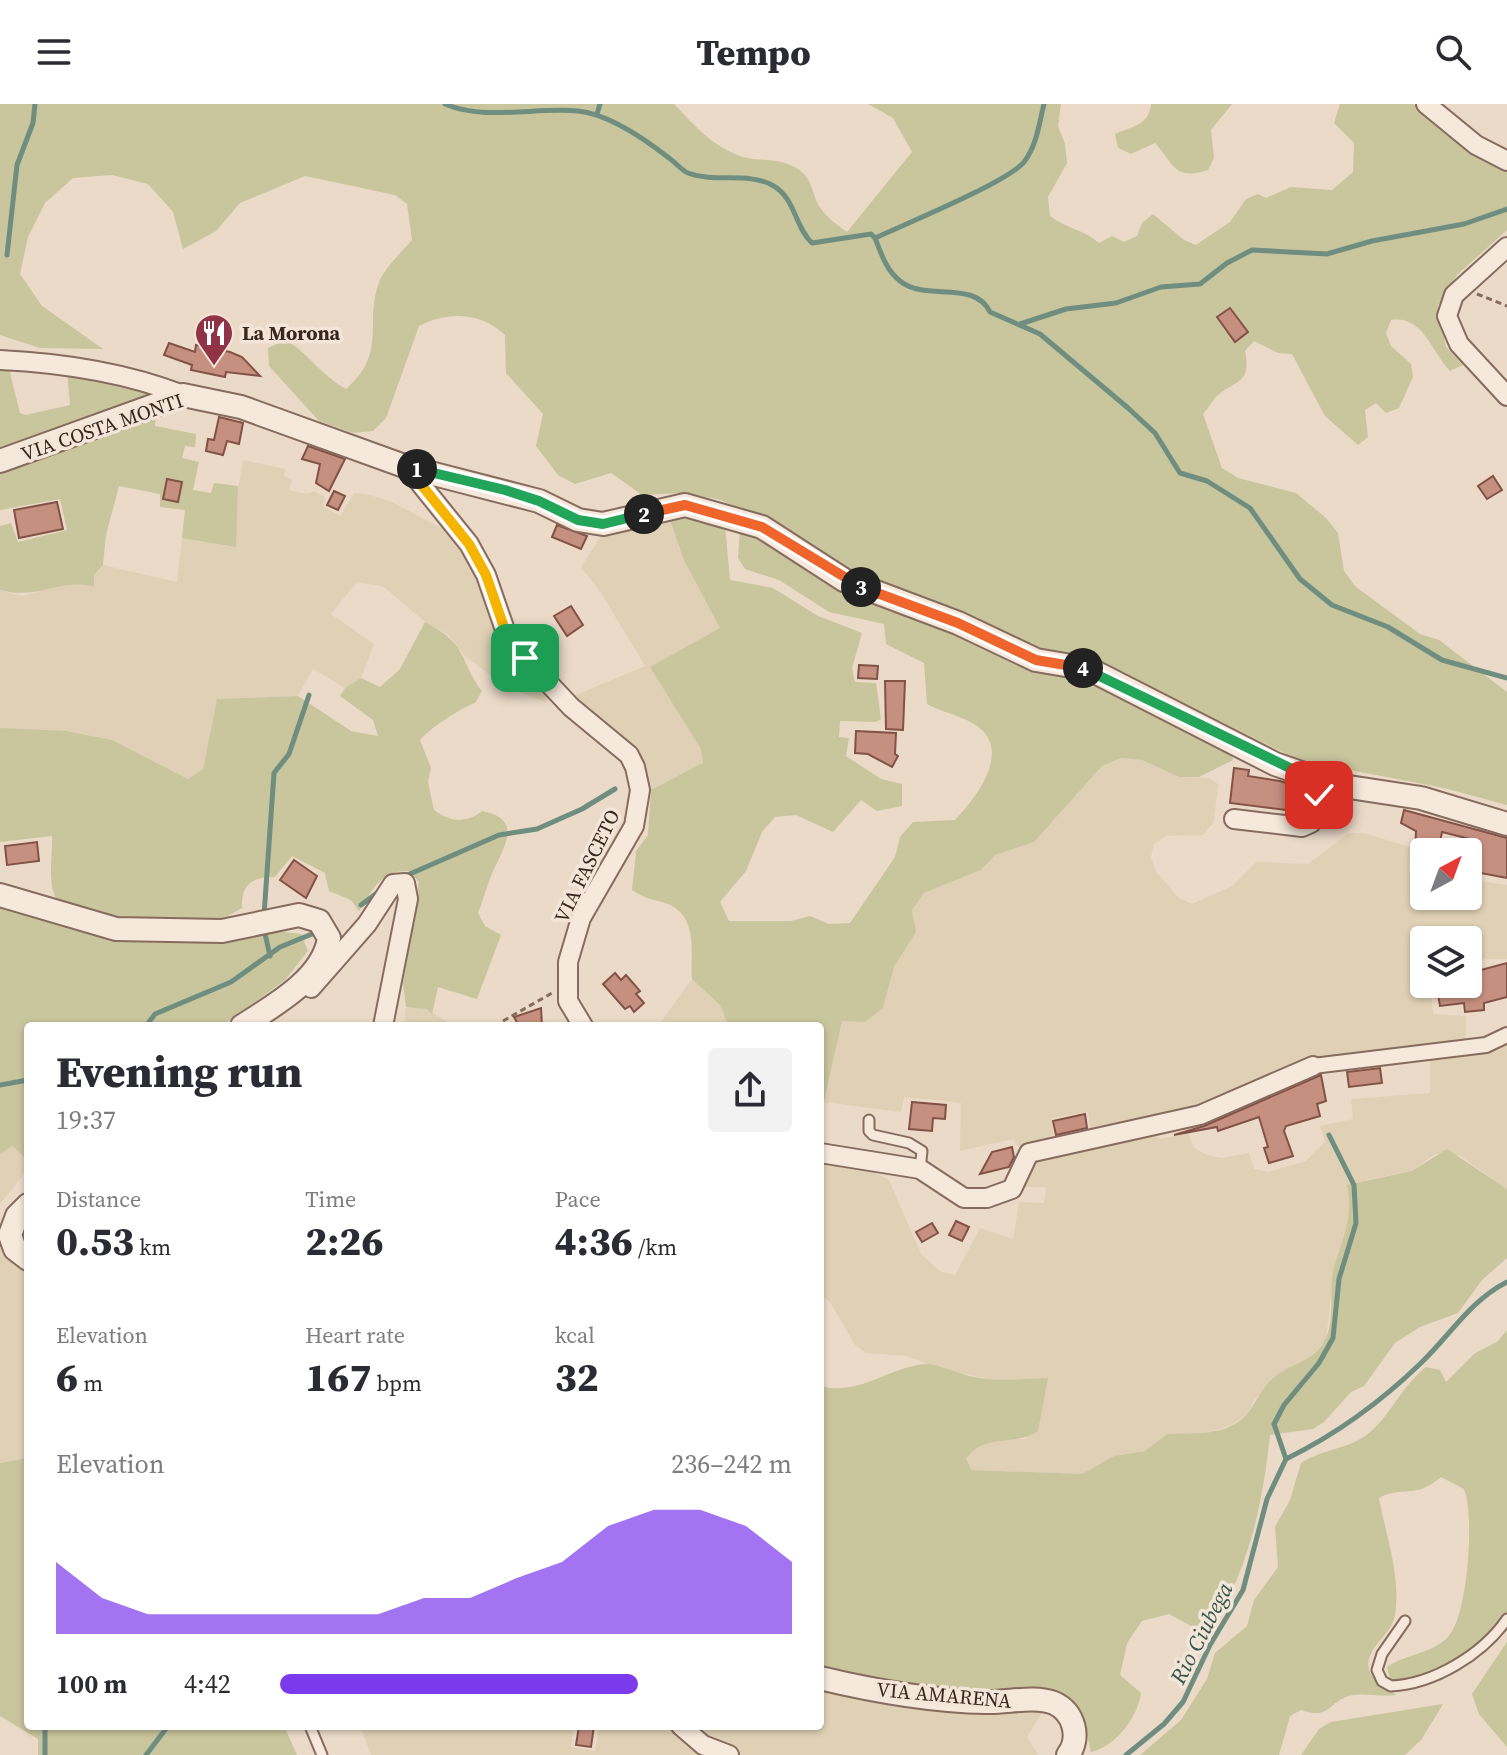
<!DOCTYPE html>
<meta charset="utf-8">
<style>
:root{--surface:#fff;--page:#f2f2f3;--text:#2b2b33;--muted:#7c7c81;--accent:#7c3aed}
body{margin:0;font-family:"Source Serif 4",serif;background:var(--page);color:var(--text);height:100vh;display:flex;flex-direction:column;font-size:30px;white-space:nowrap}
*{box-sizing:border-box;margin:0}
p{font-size:26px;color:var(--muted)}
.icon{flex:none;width:44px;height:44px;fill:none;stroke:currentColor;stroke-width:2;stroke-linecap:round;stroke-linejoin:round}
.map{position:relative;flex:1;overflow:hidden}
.side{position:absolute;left:24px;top:918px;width:800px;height:708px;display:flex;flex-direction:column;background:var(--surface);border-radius:8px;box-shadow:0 2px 6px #0004}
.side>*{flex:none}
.needle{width:52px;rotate:41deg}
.tools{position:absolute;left:1410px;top:734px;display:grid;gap:16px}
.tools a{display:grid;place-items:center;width:72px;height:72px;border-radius:8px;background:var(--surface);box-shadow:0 2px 6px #0004;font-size:40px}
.pin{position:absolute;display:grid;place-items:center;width:68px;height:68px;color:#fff;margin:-34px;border-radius:16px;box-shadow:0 4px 12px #0006}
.km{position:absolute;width:40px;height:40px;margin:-20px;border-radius:50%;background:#222;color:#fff;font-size:22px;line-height:40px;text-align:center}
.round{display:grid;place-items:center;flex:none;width:84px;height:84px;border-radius:8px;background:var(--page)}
.summary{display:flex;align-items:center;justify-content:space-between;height:136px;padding:0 32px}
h1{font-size:44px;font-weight:800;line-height:60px}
.figures{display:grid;grid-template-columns:repeat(3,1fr);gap:12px;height:136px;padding:8px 32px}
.figures div{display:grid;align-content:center}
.figures b{font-size:40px;font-weight:800}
.figures small{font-size:22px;font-weight:400}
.figures p{font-size:22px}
.chart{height:224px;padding:16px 32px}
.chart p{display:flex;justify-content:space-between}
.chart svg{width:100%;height:144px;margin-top:8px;fill:var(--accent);opacity:.7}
ul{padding:0 32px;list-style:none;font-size:26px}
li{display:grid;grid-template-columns:128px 96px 1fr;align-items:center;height:60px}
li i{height:20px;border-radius:10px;background:var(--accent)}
header{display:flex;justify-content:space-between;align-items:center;height:104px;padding:0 32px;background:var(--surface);font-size:36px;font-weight:800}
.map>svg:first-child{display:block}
.farmland{fill:#e0d1b6}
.green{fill:#c9c59d}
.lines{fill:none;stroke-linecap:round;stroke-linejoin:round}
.stream{stroke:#708e80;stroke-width:5}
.building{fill:#c69081;stroke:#835246;stroke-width:2}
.service-casing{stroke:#866b5e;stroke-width:13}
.pedestrian-casing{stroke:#866b5e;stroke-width:18}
.minor-casing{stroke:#866b5e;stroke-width:22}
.tertiary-casing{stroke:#866b5e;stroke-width:26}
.path{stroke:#866b5e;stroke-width:3;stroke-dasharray:6 4;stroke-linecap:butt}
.service{stroke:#f6e9db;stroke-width:9}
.pedestrian{stroke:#f6e9db;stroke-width:14}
.minor{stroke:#f6e9db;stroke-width:18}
.tertiary{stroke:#f6e9db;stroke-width:22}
.split-1-casing{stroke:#fff;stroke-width:16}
.split-2-casing{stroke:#fff;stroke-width:16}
.split-3-casing{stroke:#fff;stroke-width:16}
.split-4-casing{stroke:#fff;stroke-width:16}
.split-5-casing{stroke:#fff;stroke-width:16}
.split-6-casing{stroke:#fff;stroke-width:16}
.split-1{stroke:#f5b400;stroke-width:10}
.split-2{stroke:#22a559;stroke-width:10}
.split-3{stroke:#f0652b;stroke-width:10}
.split-4{stroke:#f0652b;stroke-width:10}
.split-5{stroke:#22a559;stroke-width:10}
.split-6{stroke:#f5b400;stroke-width:10}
.labels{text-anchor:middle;stroke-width:7;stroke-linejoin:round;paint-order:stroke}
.poi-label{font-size:20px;font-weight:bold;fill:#382721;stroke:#f3e5d7;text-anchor:start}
.street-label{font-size:20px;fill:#382721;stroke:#f3e5d7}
.water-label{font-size:22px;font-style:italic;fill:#31564c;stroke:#f3e5d7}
</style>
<header><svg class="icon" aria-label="menu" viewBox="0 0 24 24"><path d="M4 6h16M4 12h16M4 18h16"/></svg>Tempo<svg class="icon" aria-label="search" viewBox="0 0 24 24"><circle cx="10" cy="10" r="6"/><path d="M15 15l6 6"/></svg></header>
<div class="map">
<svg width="1507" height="1651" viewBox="0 0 1507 1651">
<rect width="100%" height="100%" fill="#ebdac8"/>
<g class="farmland">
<path d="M243,356l42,9 -1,7 8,3 -3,11 18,4 7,-3 11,6 -2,9 17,10 14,-23 12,1 24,7 61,32 29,53 16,45 52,68 -3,3 -39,-15 -41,-31 -16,-21 -24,-13 -41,-35 -27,-5 -26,32 43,30 -13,34 -16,10 -32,-19 -15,27 -81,3 -14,70 -15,10 -76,-39 -46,-9 -34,2 -32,-5v-138l22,6 55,-15 17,5v-11l9,-10 74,17 5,-44 54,8 -1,-40z"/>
<path d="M668,410l53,115 -16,9 -24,74 20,37 2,15 -52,26 -7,-23 -14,-19 -59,-51 74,-31 -44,-73 -20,-26 23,-36z"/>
<path d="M1121,654l21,2 37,17 30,1 9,6 -4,38 -11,13 -37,1 -12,8 -3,13 5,15 23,26 13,6 40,-18 24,-24 52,2 41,-31h15l46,14 -1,25 15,3v21h44v-17l39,6v74h-39v-19h-44v44h7l2,30 33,2v26l-126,14 -127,50 -122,30 -3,-24 -36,6 2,24 -33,8 -8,-11 -53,12 1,-48 -57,-6 -3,15 -77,-10 18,-82 41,-12 11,-41 22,-35 -4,-22 12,-17 57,-23 14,-15 39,-13 68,-76z"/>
<path d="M692,875l29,27 7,20h-70z"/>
<path d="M406,903l21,2 27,17h-50z"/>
<path d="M1507,937v148l-48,-34 -24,-1 -23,17 -46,9 -14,26 -2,22 -16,42 -8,70 -17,20 -26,11 -29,29 -6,13 -16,12 -38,12 -27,-3 -22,17 -31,5 -32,18 -110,-4 -6,-12 7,-10 27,-9h26l22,-61 -49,3 -55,-11 -37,-14 -41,-3 -11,-8 -25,-43 -10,-9v-135l51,13 18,9 32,74 20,18 14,3 25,-47 33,11 6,-37 25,1 2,-16h-23l3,-21 9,-10 115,-24 11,7 27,-6 6,15 13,7 15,3 27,-5 5,16 14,3 38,-11 19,-20 -5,-15 33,-7 -2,-20 79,-6v-37z"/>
<path d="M12,1042l16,14v9l-28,35v-50z"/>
<path d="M0,1144l28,19v191l-28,5z"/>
<path d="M820,1582l224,23 -17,28 11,18h-297l-32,-15 -16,-14h127z"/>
<path d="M360,1622h214l-3,21 24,4 4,-25h76l10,16 15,10 -1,3h-328z"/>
</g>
<g class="green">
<path d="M0,0h674c21,22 39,43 69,53 19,5 37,0 55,12 14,9 14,24 21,37 7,11 17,18 28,26l65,-80 -19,-34 -25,-14h193l-3,22 7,18 2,19 -19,34 2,19c17,13 33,13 49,27l13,-7 12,6 13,-6 5,-13 11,-9 31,26 12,5 34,-23 16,-23 12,-5 8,4 25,-11 41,3 21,-18 1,-29 -20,-20 6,-19h73l94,65v61l-50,45 -19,30 8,42 17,18 -13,6c-19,-20 -27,-56 -59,-51l-5,13 5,13 20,18 2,13 -14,31 -13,5 -10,-10 -11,7 3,27 -10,8 -33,-29 -33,-62 -14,-1 -24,-12 -9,10c7,35 -11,28 -30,47 -4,5 -7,11 -12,16l19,54 16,10 58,15 30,25 12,15 6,38 12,16 64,47 19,6 68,52v113l-63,-17 -146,-28 -206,-103 -56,-8 -159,-60 -110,-68 -49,-22 -38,-6 -38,2 -31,-22 -36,11 -17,-9 -22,-29 7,-32 -37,-41 -1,-38c-24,-23 -57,-24 -86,-9l-33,92 -13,13 -20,2 -34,-12 -50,-55 -1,-18 18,-8c23,14 36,36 60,49 41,-36 19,-63 32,-104 5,-16 23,-32 34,-45l-5,-36 -12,-9 -90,-19 -65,27 -24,28 -33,18 -10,-37 -25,-28 -36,-9 -39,3 -28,25 -17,34 -8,37 22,32 61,43 -63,-1 -40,-13z"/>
<path d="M1151,0h81l-21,26 3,28 -6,12c-34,11 -34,-6 -53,-27l-24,11 -13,-6 -3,-14c17,-8 34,-8 36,-30z"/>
<path d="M0,262l9,3 11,44 6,2 44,-10 -3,-34 95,21 -162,63z"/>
<path d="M156,309l-1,13 41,8 -1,13 -10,-1 -3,12 17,4 -6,28 18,3 3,-10 24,3 -2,61 -54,-9 3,-28 -25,-3v-13l-41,-8 -13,49 -3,30 -9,10v12c-32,-11 -53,14 -94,3v-64l11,-3 7,19 49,-12 -7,-31 -60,11v-42z"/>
<path d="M688,406l37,15 5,55 43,8 45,28 44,17 -10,35 3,14 21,1 5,36 -5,3 -36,-1 -1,16 10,1 -3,18 35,23 21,5v22l-25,5 -16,-11 -28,32 -37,-17 -21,2 -13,15 -16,39 -26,31 9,19h62l19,-5 19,8 21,-1 45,-66 5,-20 13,-15 42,-2c19,-20 52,-61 29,-88 -12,-14 -41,-19 -57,-28l-3,-41 -38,-19 -2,-20 -55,-12 -50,-32 -34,-11 -7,-11 2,-31c62,15 98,70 168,84l184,67 139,73 2,9 -34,17h-20l-37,-17 -21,-2 -19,8 -68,76 -39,13 -14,15 -57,23 -12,17 4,22 -22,35 -11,41 -18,14 -23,-1 -22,98v-93h-92l-7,-20 -29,-27c-2,-25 7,-62 -24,-75 -14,-5 -21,-4 -36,-14l4,-39 12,-16 3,-45 52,-27 -2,-14 -51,-82 70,-39 -36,-68 -16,-46z"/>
<path d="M425,518c45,24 32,35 57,69l-7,12c-11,3 -48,27 -55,37l11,28 -3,14 6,28c17,12 31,14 48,1 44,8 20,39 9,65 -5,12 -8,25 -13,37l7,13 16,9 -24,64 -39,-12 -6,27 -5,-5 -21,-2 -3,-24 16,-101 -10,-11c-28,-1 -36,18 -50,40l-8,-11 -22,-9 -4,-18 -33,-17 -17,21c-23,0 -34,7 -33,31 -7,4 -15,9 -22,11 -28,5 -149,5 -164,-21 -9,-18 -3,-43 -4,-62l-52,6v-114l66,3 46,9 76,39 15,-10 14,-70 81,-3 53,35 27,5 -5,-16 -33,-24 5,-8 16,-10 19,9 20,-18z"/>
<path d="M0,803l51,10 26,14 42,9 165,-8 17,2 7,17 -23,29 -63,46h-194v134l-16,-14 -12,8z"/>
<path d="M1447,1045l60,40v69l-25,22 -24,33 -38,14 -25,16 -31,43 -13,6 -27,30 -11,7 -43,6c-7,66 -19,123 -51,182l-26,10 -24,-13 -27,7 -15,22 -7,32 21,18c-3,24 -26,54 -50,59l-9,-39 -30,-21 -163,-8 -55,-11 -12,-6 -2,-281c40,11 69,-20 107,-22 7,-1 36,11 47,13 25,5 49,2 74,1l-10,53c-22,16 -54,1 -72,28l6,11 110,4 32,-18 31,-5 22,-17c26,-1 60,3 80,-20 9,-11 14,-25 25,-35 17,-16 42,-16 53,-39 11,-21 3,-50 9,-73 9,-30 20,-49 13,-82l65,-14z"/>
<path d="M1507,1226v282c-6,8 -12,18 -20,25 -18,18 -72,45 -97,43l-3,-13c19,-13 43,-13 60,-29 21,-19 28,-124 17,-149l-23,-12c-27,23 -38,8 -62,21 7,39 22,77 16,117 -3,21 -31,32 -26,55 4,12 17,18 27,25 -15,2 -33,-3 -47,1 -22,7 -19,24 -48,14l-11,6 -11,39h-139l41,-35 26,-41 8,-26 32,-27 7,-26 24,-33 -3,-40 15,-27 11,-37c21,-14 49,-14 68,-30 21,-17 33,-47 57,-66l14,3 6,12 28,-28 24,-13z"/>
<path d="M28,1354v268h256l13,29h-259v-16l-38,-23v-253z"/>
<path d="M1507,1538v105l-28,-33 -7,-20z"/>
<path d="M1443,1600l-22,36 -16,15h-104l18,-26 12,-7z"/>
</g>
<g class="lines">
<g class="stream">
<path d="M445,0c39,17 91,3 133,7 30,3 68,29 91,47 7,5 12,12 19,15 27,10 60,-1 84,12 24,13 22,41 40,58l59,-9 4,4c28,-13 133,-56 149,-76 13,-17 15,-38 20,-58"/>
<path d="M597,10l3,-10"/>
<path d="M875,134c6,15 11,32 25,43 26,21 74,-2 90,31l50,22 88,74 27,25 25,40 27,8 43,27 50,71 32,26 56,22 54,33 65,18"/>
<path d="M7,151l10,-90 16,-42 2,-19"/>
<path d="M1020,220l46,-15 50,-6 45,-16 39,-3 27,-21 25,-13 75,4 45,-13 92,-17 43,-15"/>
<path d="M403,773l96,-42 38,-6 45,-20 33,-20"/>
<path d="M361,801l20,-15"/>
<path d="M264,811l10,-142 15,-19 20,-59"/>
<path d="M264,825l6,27"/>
<path d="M146,922l9,-12 76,-32 49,-35 32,-13"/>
<path d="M0,981l28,-5"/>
<path d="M1286,1355l-12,-35 10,-19 35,-42 14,-25 6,-59 17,-56 -2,-38 -25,-50"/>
<path d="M1286,1355c49,-24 97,-59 136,-97 29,-28 48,-61 85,-80"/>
<path d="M45,1651v-29"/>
<path d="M146,1651l22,-29"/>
<path d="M1126,1651l38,-31 19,-22 27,-57 33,-55 24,-91 19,-40"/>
</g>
</g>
<g class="building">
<path d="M1230,204l18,24 -13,10 -18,-25z"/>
<path d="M169,239l26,9 1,-7 34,7 12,5 18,19 -34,-4 -1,5 -34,-7 1,-5 -28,-10z"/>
<path d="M219,313l24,6 -4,21 -12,-3 -4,14 -17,-4 2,-12 6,1z"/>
<path d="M308,342l37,13 -16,32 -13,-8 4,-19 -18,-5z"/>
<path d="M1493,372l9,14 -15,9 -9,-13z"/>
<path d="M167,375l15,3 -4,20 -15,-3z"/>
<path d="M334,387l11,5 -7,14 -11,-5z"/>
<path d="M57,398l6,27 -44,9 -5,-28z"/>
<path d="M557,421l30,11 -6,13 -29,-12z"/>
<path d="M571,502l12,19 -16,11 -13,-20z"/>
<path d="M859,561l19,1 -1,13 -19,-1z"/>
<path d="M885,577h20l-2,49 -17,-1z"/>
<path d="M856,627l40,2 -1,21 3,2 -6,11 -24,-13 -13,-1z"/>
<path d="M1234,664l15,2 -1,6 32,5 26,8 -4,23 -72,-9z"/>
<path d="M1404,706l103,28v40l-37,-7 4,-31 -32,-8 -4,20h-23l1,-21 -15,-8z"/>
<path d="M37,738l2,19 -32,4 -2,-19z"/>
<path d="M294,756l23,16 -11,22 -26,-18z"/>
<path d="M1481,859v7l26,-7v34l-23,6v7l-19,2 -1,-9 -24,3 -3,-18 31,-3v-21z"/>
<path d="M615,869l6,7 5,-5 14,16 -4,3 8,9 -10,9 -4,-6 -5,3 -22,-25z"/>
<path d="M541,904l1,18h-23l-5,-9z"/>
<path d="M1380,964l2,15 -33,4 -2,-15z"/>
<path d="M1321,971l5,26 -9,3 3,12 -34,10 -2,5 9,25 -24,7 -5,-15 4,-1 -9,-30 -41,14 -1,-4 -43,8 30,-9z"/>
<path d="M912,998l34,3 -1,14 -12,-1 -1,13 -23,-2z"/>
<path d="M1085,1010l2,14 -31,7 -3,-14z"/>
<path d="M1012,1043l2,10 -5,10 -29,7 12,-22z"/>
<path d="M956,1117l13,6 -7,14 -13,-6z"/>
<path d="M932,1119l6,10 -16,9 -6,-10z"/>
<path d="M579,1622h15l-3,21 -15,-2z"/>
</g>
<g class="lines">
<defs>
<g id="service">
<path d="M869,1016v11l4,4 36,8 13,8 -2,18"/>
<path d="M1405,1517l-23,33 -5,16 5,11 9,5c43,-2 92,-32 116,-67"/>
<path d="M310,1622l12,29"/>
</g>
<path id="pedestrian" d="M1313,962l173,-21 21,-10"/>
<g id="minor">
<path d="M1426,0l50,41 31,16"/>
<path d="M1507,143l-53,48 -7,21 12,28 48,52"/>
<path d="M0,256c64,3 124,12 183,35"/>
<path d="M407,363l62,77 17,31 19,55 20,28 46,49 58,48 6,12 5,23 -6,36 -53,92 -13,44v39l15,25"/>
<path d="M1234,715l68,8 9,-4 8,-28 17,-10"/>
<path d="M311,884l56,-64 26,-40 12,-1 3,16 -25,127"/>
<path d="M820,1049l100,16 44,29h23l25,-9 17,-36 171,-38 113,-49"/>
<path d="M681,1622l22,19 26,10"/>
</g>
<g id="tertiary">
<path d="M0,357l183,-66 58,12 166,60 132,34 39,19 25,4 82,-19 77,22 82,53 114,43 78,37 53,9 186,95 61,21 85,13 86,26"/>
<path d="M0,791l116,34 106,2 77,-16 20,6 10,17c-6,41 -56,68 -87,88"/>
<path d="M28,1101l-11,11 -7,19 5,14 13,10"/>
<path d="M820,1574c54,13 110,23 166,24 21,1 48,-7 68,1 20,9 27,35 14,52"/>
</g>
</defs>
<use href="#service" class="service-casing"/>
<use href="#pedestrian" class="pedestrian-casing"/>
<use href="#minor" class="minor-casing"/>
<use href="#tertiary" class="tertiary-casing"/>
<g class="path">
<path d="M1477,190l30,12"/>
<path d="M503,917l49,-28"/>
</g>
<use href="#service" class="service"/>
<use href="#pedestrian" class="pedestrian"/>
<use href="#minor" class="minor"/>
<use href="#tertiary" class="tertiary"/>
</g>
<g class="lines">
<defs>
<path id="split-1" d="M417,365l-10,-2 62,77 17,31 19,55 20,28"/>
<path id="split-2" d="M417,365l88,21 34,11 39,19 25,4 41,-10"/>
<path id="split-3" d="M644,410l41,-9 77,22 99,60"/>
<path id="split-4" d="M861,483l97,36 78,37 47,8"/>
<path id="split-5" d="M1083,564l213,103"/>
<path id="split-6" d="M1296,667l40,14 -17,10"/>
</defs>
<use href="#split-1" class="split-1-casing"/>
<use href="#split-2" class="split-2-casing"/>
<use href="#split-3" class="split-3-casing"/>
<use href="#split-4" class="split-4-casing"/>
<use href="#split-5" class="split-5-casing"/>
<use href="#split-6" class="split-6-casing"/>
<use href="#split-1" class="split-1"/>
<use href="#split-2" class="split-2"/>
<use href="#split-3" class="split-3"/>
<use href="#split-4" class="split-4"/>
<use href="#split-5" class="split-5"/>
<use href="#split-6" class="split-6"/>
</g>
<defs>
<symbol id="restaurant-pin" viewBox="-11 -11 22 30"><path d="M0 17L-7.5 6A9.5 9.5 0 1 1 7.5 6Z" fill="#903347" stroke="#f3e5d7"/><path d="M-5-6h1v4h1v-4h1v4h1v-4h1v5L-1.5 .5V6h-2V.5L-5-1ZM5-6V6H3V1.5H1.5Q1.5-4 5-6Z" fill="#fff"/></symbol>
</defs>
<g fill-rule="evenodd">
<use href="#restaurant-pin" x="192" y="207" width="44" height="60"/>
</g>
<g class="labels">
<g class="poi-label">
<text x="242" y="236">La Morona</text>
</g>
<g class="street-label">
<text transform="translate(102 323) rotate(-19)" y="7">VIA COSTA MONTI</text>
<text transform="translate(587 762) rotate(-64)" y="7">VIA FASCETO</text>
<text transform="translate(944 1591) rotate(5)" y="7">VIA AMARENA</text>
</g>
<g class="water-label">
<text transform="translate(1201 1529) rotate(-63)" y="8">Rio Ciubega</text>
</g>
</g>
</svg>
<div class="tools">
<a><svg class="needle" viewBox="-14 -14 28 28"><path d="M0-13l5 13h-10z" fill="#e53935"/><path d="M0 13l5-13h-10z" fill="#7c7c81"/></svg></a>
<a><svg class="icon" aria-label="layers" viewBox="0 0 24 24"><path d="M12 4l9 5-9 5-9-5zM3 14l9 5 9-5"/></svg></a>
</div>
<div class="pin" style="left:525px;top:554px;background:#1e9e55"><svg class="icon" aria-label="arrive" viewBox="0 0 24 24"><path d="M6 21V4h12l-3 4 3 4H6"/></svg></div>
<div class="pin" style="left:1319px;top:691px;background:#d93025"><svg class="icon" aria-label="check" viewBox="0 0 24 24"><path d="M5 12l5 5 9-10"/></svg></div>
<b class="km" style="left:417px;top:365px">1</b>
<b class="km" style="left:644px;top:410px">2</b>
<b class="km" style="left:861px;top:483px">3</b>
<b class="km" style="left:1083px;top:564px">4</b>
<section class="side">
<div class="summary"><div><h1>Evening run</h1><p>19:37</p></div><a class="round"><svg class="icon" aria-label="share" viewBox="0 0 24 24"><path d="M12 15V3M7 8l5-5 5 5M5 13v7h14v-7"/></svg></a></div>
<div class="figures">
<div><p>Distance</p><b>0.53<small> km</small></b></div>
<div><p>Time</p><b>2:26</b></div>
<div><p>Pace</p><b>4:36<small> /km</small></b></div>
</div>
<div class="figures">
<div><p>Elevation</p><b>6<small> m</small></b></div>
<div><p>Heart rate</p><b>167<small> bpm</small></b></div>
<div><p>kcal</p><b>32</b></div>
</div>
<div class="chart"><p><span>Elevation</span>236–242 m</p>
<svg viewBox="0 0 160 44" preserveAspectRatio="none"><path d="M0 44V22L10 33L20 38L30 38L40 38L50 38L60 38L70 38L80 33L90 33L100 27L110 22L120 11L130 6L140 6L150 11L160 22V44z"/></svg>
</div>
<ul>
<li><b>100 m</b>4:42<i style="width:70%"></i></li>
</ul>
</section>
</div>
